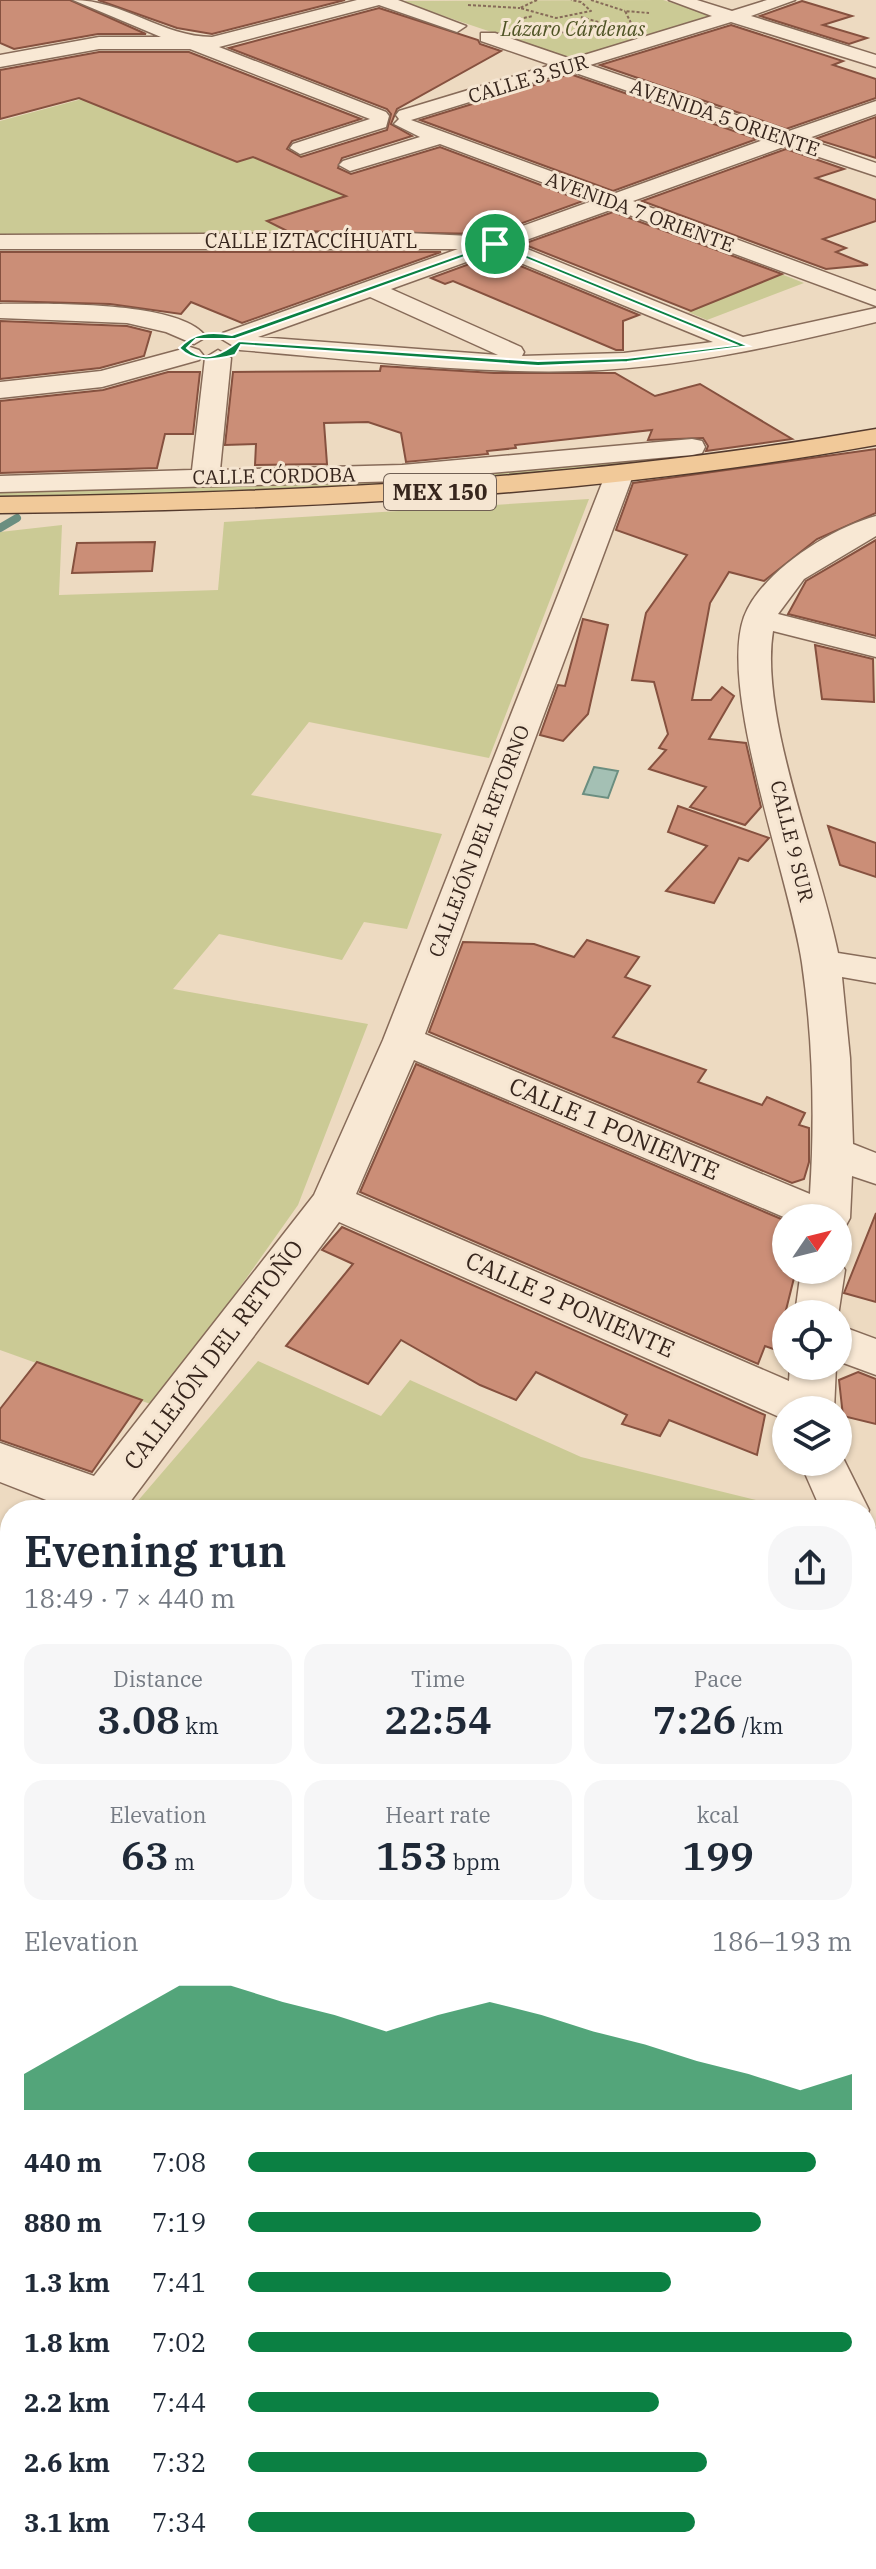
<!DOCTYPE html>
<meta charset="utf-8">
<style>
:root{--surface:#fff;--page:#f6f6f7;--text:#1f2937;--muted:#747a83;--accent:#0b8043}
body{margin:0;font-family:"IBM Plex Serif",serif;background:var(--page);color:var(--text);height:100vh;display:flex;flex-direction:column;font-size:30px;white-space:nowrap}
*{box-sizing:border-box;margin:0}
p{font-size:26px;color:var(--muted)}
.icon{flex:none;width:44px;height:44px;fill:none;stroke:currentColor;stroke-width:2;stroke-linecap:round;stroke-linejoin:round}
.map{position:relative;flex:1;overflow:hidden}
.details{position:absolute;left:0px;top:1500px;width:876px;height:1070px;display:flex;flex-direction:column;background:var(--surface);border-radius:32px 32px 0 0;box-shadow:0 2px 6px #0004}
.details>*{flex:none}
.needle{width:52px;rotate:55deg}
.buttons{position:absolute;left:772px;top:1204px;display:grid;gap:16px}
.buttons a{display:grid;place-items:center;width:80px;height:80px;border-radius:50%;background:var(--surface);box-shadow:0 2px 6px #0004;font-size:40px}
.pin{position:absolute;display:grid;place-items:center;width:68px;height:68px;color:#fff;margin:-34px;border:4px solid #fff;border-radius:50%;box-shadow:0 2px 8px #0007}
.round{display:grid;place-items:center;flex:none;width:84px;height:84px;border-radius:32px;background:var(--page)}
.head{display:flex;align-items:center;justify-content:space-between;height:136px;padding:0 24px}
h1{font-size:44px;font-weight:600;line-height:60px}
.metrics{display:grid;grid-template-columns:repeat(3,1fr);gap:12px;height:136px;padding:8px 24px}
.metrics div{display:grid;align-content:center;border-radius:20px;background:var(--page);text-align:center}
.metrics b{font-size:40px;font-weight:600}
.metrics small{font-size:22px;font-weight:400}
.metrics p{font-size:22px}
.chart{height:224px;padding:16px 24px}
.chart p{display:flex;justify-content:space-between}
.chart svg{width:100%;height:144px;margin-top:8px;fill:var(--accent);opacity:.7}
ul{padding:0 24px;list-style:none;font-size:26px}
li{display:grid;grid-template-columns:128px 96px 1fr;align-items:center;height:60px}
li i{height:20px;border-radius:10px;background:var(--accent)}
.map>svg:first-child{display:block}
.green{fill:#cbca95}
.water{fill:#a4c0b4;stroke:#6b8e80;stroke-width:2}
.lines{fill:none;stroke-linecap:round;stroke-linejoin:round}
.stream{stroke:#6b8e80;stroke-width:8}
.river{fill:#a4c0b4;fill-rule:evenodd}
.building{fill:#cb8e77;stroke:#86513f;stroke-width:2}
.minor-casing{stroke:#876b59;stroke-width:3}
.major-casing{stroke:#543a2d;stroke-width:3}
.path{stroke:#876b59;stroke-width:2;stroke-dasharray:3 2;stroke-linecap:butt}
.minor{fill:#f8e8d4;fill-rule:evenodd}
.major{fill:#f1c999;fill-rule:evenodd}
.route{fill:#0b8043;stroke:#fff;stroke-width:2;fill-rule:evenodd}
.labels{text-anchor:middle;stroke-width:6;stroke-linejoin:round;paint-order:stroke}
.far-park-label{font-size:20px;font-style:italic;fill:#4e5324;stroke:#f5e5d1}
.far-street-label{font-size:20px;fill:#37261d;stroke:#f5e5d1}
.shield{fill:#f5e5d1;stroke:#705f53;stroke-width:2}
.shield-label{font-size:22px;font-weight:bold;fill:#37261d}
.street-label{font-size:24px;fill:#37261d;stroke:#f5e5d1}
</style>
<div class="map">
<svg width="876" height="2569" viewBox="0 0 876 2569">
<rect width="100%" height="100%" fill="#eddac1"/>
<g class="green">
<path d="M663,0l52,16 -140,44 -176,-59z"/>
<path d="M82,99l167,59 35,-11 21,9 -29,10 71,30 -79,25 13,7 -13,7 -268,1v-115z"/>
<path d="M781,274l23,9 -97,37 -19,-8z"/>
<path d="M700,453l6,6 -245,24 -461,15v-8z"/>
<path d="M589,499l-100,259 -180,-36 -58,73 191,39 -35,95 -43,-7 -22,38 -123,-26 -46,55 195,35 -70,181 -142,201 -156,-56v-818l62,-7 -3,70 159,-5 6,-68z"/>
<path d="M258,1361l123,55 29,-36 171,77 215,53h-666z"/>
<path d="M866,1600l10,14v166l-10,-2z"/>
</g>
<path class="water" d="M594,767l24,4 -10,27 -25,-4z"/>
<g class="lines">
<path class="stream" d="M0,528l17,-10"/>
<g class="river">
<path d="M866,1747l10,3v78l-10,-3z"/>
<path d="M489,2560h109l-4,9h-108z"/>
</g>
</g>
<g class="building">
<path d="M0,0h70l76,34h-48l-84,15 -14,-6z"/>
<path d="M98,0h247l-133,34 -35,-6z"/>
<path d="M802,1l50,15 -29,9 44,13 -18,6 -89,-28z"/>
<path d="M379,8l99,32 2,4 21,7 -104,58 -6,15 21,12 -70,22 -4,10 13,6 89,-27 143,54 -91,33 -205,-3 -20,-10 79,-25 -93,-39 -16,5 -158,-64 -79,21v-49l99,-18h90l172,67 -69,22 -5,8 14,8 86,-27 4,-16 -4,-5 -158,-61z"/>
<path d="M731,25l112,36 -10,4 43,14v19l-90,31 -186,-64z"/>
<path d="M570,74l187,65 -144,52 -193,-71z"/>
<path d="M876,117v41l-61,-19z"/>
<path d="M786,149l58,20 -28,9 60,22v21l-53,18 23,9 -10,4 32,13 -42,4 -184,-68z"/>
<path d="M613,212l169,62 -91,37 -168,-67z"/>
<path d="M0,252h441l-199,71 -51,-21 -10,12 -71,-10 -110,-3z"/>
<path d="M494,255l145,60 -16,6v29h-7l-163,-69 -8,3 -14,-6z"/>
<path d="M0,321l127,5 24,6 -7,24 -44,12 -100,11z"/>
<path d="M381,366l113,7h121l40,23 45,-12 92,55 -86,12 2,-5 -5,-8 -55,2 4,-10 -137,15 1,3 -29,3 1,3 -82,8 -5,-29 -33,-11 -44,1 3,41 -72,1 1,-21 -31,1 8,-73 147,-1z"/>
<path d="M168,372h32l-7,62h-28l-8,34 -157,5v-72l103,-11z"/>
<path d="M876,449v64l-59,26 -53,42 -35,-9 -19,31 -18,97h19l11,-13 12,9 -25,43 37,4 15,64 -16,18 -55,-18 16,-20 -57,-18 17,-19 -7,-2 9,-14 -14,-52 -22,-2 14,-67 41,-58 -71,-25 17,-47z"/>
<path d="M876,540v96l-88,-22 18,-33z"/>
<path d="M155,542l-3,29 -80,2 5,-30z"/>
<path d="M583,619l25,6 -20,89 -25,27 -23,-6 18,-50 7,1z"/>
<path d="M815,645l58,14 1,43 -52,-3z"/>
<path d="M678,806l91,32 -21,23 -9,-3 -25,45 -48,-12 41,-45 -39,-14z"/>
<path d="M828,826l48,17v34l-36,-12z"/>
<path d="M587,940l52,17 -14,20 25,9 -37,51 93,33 -8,12 64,23 5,-8 38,16 -6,12 10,3v34l-5,17 -12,4 -363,-151 34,-90 71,2 40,13z"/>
<path d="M416,1064l370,157v49h10l-20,80 -11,-4 -7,18 -398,-172z"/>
<path d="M876,1213v89l-32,-9z"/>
<path d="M342,1227l423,188 -8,40 -88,-35 -9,16 -38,-12 5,-9 -91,-43 -20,28 -36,-15 -79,-45 -33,44 -82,-38 67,-82 -31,-14z"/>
<path d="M37,1362l105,38 -50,72 -92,-32v-31z"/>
<path d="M858,1372l18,7v45l-33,-8 -4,-36z"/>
</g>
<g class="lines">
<defs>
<g id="minor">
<path d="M73,0c50,0 90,37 139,37l145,-37h41l68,26 -9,6 -78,-27 -160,42 167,65 3,4 -3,11 -86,27 -10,-6 3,-4 77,-25 -180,-70h-91l-99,18v-12l99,-18h62z"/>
<path d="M669,0h28l35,11 35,-11h28l-44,16 125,39v12l-145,-45 -141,43 196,67 90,-31v13l-70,25 70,24v13l-90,-30 -153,55 243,90v15l-263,-97 -98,35 228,93 133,-29v14c-99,24 -195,46 -297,49 -113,3 -227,-12 -339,-21l-20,-12 3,-5 235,-84h-458v-14l407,-2 85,4 100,-36 -152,-57 -90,27 -11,-6 4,-4 77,-24 -26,-13 5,-5 -3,-4 3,-4 152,-46 -70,-24v-8h14l76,26 141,-43zM570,71l196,68 -153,55 -202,-74zM494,252l219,90 -89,11 -102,3 2,-4 -3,-5 -130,-58zM370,297l128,58 -240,-18z"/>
<path d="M0,304c43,0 181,-4 206,33l-12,7 -28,-12 -39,-9 -127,-5z"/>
<path d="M190,347l9,3 4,5 -4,5 -97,27 -102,11v-16l101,-11z"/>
<path d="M218,350l13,8 -11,112 182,-5 290,-26 10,2 3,6 -3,6 -10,2 -290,26 -402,11v-16l192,-6 13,-112z"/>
<path d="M618,470l10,2 4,6 -207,556 385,160c5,-76 3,-155 -8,-231 -12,-84 -84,-273 -58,-346 17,-45 87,-89 132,-101v20l-72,43 -26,35 98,25v18l-103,-26c-14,86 47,232 65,322l38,6v24l-34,-6 8,81 3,86 23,9v31l-24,-8 -2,42 -6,11 -6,2v-13h-52l-372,-158 -58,134 433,187 1,-15h46l-2,44h-48v10l-447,-198 -215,288h-52l-72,-28v-39l94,33 220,-281 69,-155 221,-562 4,-6z"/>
<path d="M838,1258l7,12 -7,46 -43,-2 6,-44h37z"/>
<path d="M838,1325l38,14v36l-38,-14z"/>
<path d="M838,1448l31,62 -3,7v-7h-45l-21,-48h38z"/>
<path d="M866,1525l10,4v51l-10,-4z"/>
<path d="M10,1601v54l-10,3 10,4v51l-10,-4v-104z"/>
<path d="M0,2100l10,5v69l-10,-4z"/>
<path d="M10,2287v74l-10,4v-73z"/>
<path d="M224,2560h73l-4,9h-73z"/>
</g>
<path id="major" d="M876,429v16c-291,52 -581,65 -876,68v-16c294,-4 585,-17 876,-68z"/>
</defs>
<use href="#minor" class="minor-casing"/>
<use href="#major" class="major-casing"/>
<g class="path">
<path d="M537,0l-17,8 36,10 35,-7 -10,-9 -10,-2"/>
<path d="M591,0l34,11"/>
<path d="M468,5l52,3"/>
<path d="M581,17l24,7"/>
<path d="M519,19l14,-3"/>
<path d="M609,23l6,2 -12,1z"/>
<path d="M631,23l-6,-12 24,2"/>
<path d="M557,32l26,1"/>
</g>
<use href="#minor" class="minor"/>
<use href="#major" class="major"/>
</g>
<path class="route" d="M495,242l254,104 -122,16 -89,4 -297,-21 -6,10c-20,5 -40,9 -56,-7 15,-16 32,-17 53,-13zM495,246l241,99 -109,13 -89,3 -299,-20c-14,11 -34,24 -52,7l9,-9h39z"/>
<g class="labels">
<g class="far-park-label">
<text x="573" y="36">Lázaro Cárdenas</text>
</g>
<g class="far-street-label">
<text transform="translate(528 79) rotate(-17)" y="7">CALLE 3 SUR</text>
<text transform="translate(725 118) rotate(19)" y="7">AVENIDA 5 ORIENTE</text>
<text transform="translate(640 212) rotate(20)" y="7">AVENIDA 7 ORIENTE</text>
<text x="311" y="248">CALLE IZTACCÍHUATL</text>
<text transform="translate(274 476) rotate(-1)" y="7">CALLE CÓRDOBA</text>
<text transform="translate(479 841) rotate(-69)" y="7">CALLEJÓN DEL RETORNO</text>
<text transform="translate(792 841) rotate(76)" y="7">CALLE 9 SUR</text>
</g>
<rect class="shield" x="384" y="474" width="112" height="36" rx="6"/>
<g class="shield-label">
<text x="440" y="500">MEX 150</text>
</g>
<g class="street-label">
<text transform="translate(614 1129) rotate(23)" y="8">CALLE 1 PONIENTE</text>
<text transform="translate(570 1305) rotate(24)" y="8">CALLE 2 PONIENTE</text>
<text transform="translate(214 1355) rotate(-53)" y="8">CALLEJÓN DEL RETOÑO</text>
</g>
</g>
</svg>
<div class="buttons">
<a><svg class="needle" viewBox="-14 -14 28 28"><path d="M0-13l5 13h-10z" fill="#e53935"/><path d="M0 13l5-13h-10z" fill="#747a83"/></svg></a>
<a><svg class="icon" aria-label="locate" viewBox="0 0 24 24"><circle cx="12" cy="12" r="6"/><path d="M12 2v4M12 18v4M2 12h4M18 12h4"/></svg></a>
<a><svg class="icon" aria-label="layers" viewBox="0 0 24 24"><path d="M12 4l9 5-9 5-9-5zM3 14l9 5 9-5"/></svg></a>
</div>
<div class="pin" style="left:495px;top:244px;background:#1e9e55"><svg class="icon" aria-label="arrive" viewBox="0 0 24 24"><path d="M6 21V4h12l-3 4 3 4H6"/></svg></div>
<section class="details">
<div class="head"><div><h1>Evening run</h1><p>18:49 · 7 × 440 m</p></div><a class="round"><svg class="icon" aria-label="share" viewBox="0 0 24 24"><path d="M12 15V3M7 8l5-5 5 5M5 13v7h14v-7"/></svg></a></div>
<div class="metrics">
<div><p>Distance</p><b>3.08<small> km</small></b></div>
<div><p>Time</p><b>22:54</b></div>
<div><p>Pace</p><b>7:26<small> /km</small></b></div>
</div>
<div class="metrics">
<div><p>Elevation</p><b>63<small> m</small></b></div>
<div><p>Heart rate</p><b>153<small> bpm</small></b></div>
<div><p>kcal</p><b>199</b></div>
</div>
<div class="chart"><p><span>Elevation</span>186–193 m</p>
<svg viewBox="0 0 160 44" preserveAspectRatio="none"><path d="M0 44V33L10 24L20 15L30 6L40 6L50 11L60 15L70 20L80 15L90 11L100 15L110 20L120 24L130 29L140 33L150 38L160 33V44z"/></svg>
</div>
<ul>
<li><b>440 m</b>7:08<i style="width:94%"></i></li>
<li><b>880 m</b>7:19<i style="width:85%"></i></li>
<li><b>1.3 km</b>7:41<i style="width:70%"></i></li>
<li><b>1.8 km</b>7:02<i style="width:100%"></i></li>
<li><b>2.2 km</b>7:44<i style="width:68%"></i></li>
<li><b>2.6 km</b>7:32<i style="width:76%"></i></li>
<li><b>3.1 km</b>7:34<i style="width:74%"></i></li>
</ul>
</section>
</div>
